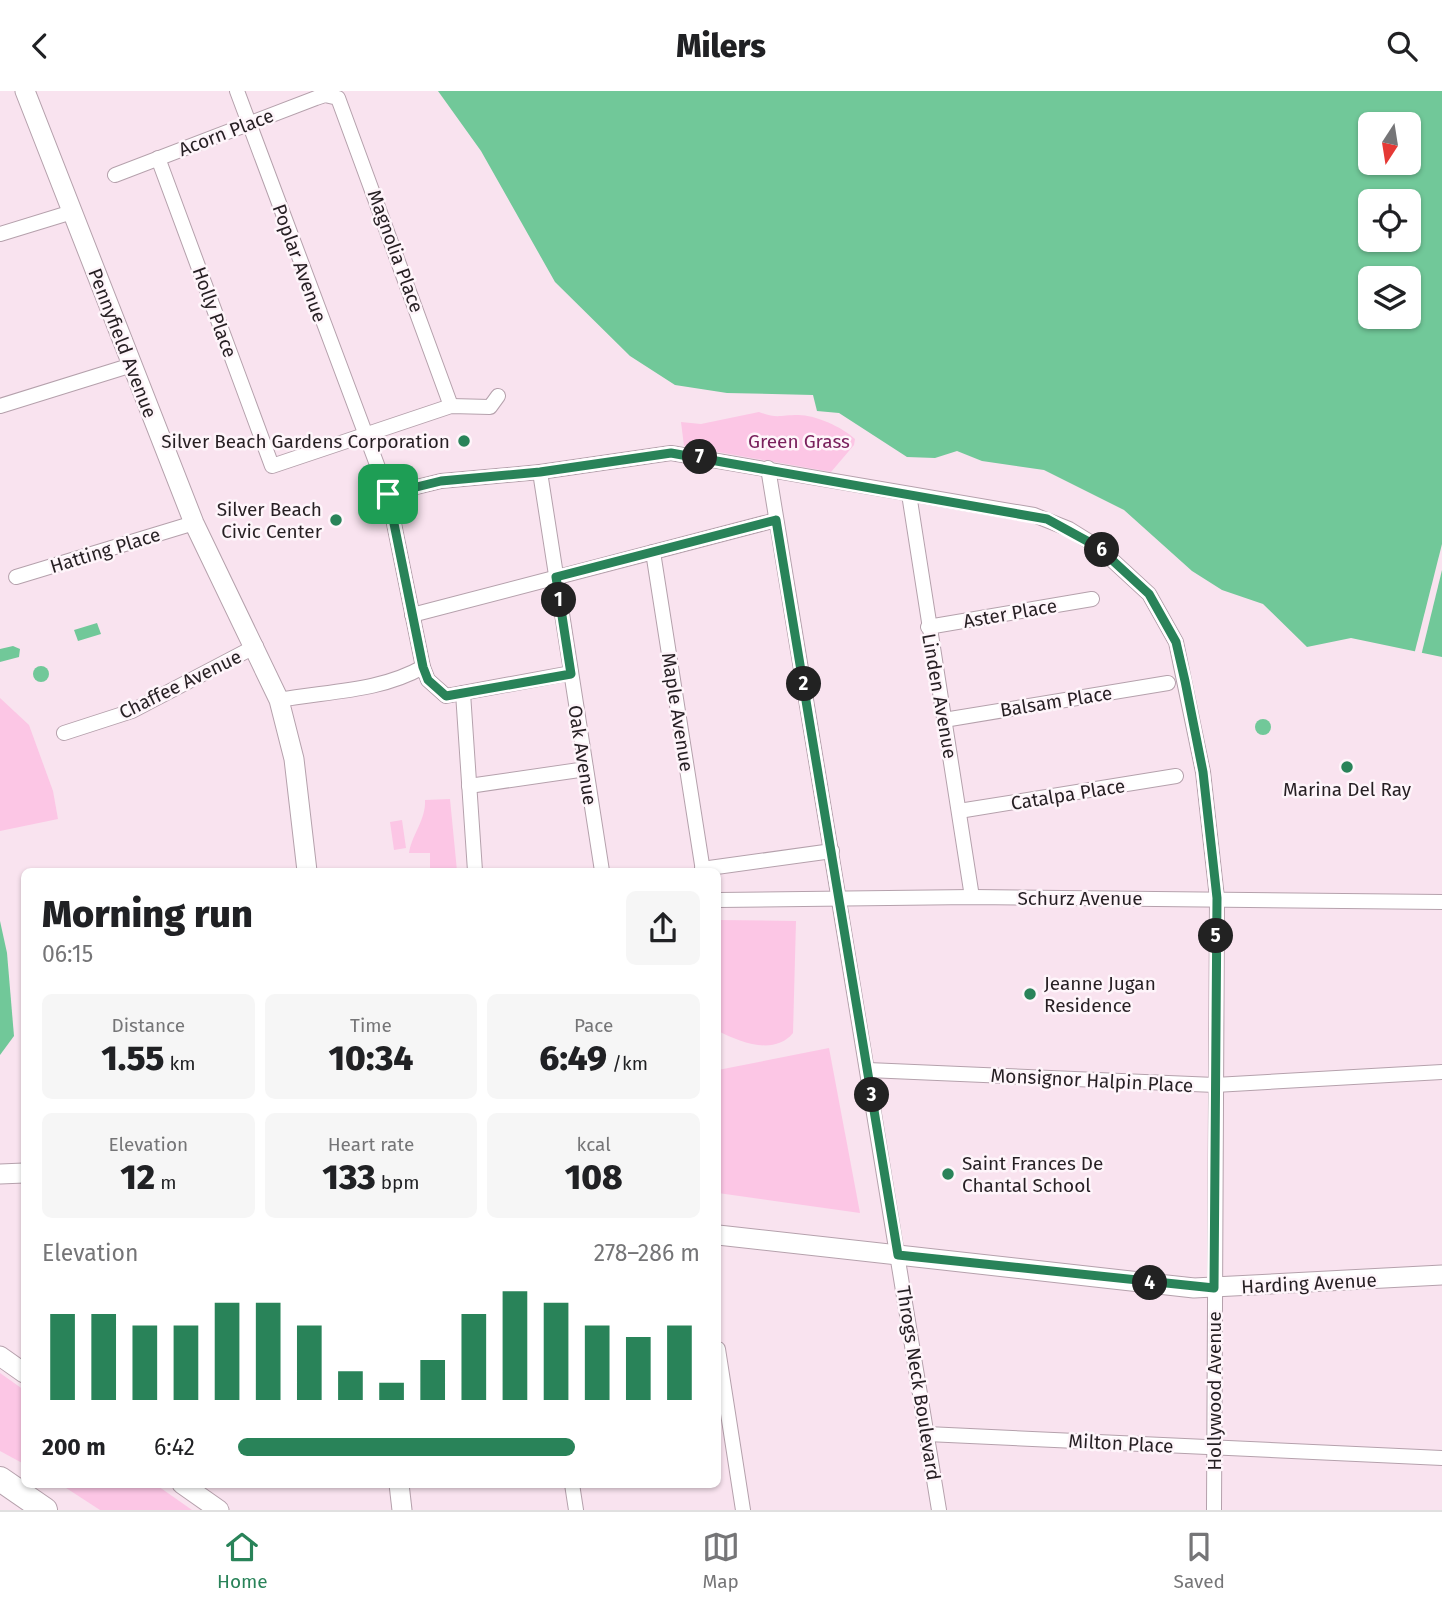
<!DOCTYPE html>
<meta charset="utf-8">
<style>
:root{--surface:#fff;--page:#f6f6f6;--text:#202124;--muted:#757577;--line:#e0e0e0;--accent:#298359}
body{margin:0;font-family:"Fira Sans",sans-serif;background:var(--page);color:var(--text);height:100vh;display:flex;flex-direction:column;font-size:26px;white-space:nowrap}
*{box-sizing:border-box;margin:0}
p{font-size:23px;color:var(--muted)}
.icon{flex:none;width:38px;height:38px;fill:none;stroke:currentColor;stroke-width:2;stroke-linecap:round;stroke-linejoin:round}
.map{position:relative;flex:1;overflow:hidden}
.details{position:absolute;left:21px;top:777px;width:700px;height:620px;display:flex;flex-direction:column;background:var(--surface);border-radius:10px;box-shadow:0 2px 5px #0004}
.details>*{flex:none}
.needle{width:46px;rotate:192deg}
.buttons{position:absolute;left:1358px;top:21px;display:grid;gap:14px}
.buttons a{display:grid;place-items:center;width:63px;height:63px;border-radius:10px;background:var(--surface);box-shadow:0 2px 5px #0004;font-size:35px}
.pin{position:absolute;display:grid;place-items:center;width:60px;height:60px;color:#fff;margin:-30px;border-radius:14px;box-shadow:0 4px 10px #0006}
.km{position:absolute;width:35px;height:35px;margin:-18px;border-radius:50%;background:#222;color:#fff;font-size:19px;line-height:35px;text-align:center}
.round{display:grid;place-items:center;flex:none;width:74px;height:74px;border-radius:10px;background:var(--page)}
.headline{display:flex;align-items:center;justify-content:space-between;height:119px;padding:0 21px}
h1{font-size:38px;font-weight:800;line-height:52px}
.stats{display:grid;grid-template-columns:repeat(3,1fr);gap:10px;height:119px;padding:7px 21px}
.stats div{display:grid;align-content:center;border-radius:10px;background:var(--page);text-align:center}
.stats b{font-size:35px;font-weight:800}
.stats small{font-size:19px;font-weight:400}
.stats p{font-size:19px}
.chart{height:196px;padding:14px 21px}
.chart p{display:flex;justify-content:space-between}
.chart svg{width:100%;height:126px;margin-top:7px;stroke:var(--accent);stroke-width:6}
ul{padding:0 21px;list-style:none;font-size:23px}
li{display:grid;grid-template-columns:112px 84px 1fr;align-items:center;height:52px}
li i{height:18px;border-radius:9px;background:var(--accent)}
header{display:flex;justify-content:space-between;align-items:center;height:91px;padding:0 21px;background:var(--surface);font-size:32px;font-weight:800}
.menu{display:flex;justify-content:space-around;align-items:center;height:98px;border-top:2px solid var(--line);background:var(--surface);font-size:19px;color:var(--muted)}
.menu a{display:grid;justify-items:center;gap:4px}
.menu .on{color:var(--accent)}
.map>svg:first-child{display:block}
.green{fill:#fcc6e5}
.water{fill:#71c899;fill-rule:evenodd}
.pier{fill:#f9e3ef}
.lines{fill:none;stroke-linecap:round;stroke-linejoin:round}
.street-casing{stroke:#b5a1ac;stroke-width:16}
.secondary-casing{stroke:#b5a1ac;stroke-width:21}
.highway-casing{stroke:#b5a1ac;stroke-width:26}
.street{stroke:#fff;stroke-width:14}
.secondary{stroke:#fff;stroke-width:19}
.highway{stroke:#fff;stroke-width:24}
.route-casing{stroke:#fff;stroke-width:14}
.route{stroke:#298359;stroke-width:9}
.poi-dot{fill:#298359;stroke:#fef5fa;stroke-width:2.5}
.labels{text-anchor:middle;stroke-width:5;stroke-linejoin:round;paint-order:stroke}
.street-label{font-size:19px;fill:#261f23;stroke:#fef5fa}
.poi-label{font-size:19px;fill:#261f23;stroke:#fef5fa;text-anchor:end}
.park-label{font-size:19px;fill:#7a215d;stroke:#fef5fa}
</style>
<header><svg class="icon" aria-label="back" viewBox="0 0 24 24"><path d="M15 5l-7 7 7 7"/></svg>Milers<svg class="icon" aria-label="search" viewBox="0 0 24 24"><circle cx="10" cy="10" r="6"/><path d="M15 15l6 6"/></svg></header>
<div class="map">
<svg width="1442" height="1419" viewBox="0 0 1442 1419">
<rect width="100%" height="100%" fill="#f9e3ef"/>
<g class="green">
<path d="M759,321c18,7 21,3 39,3 18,0 44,12 57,24l-1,6 -23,27 -147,-26 -3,-24 20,2z"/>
<path d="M0,607l29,27 24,66 5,28 -58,12z"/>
<path d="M450,708l7,72h-27v-18h-21c3,-19 17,-33 16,-53z"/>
<path d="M402,729l4,28 -12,2 -4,-28z"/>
<path d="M718,829l78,1 -3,112c-19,23 -53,9 -75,-2z"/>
<path d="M829,957l31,165 -142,-20v-123z"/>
<path d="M0,1282l24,17v74l-24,-13z"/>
<path d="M60,1393h95l37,26h-92z"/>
</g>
<g class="water">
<path d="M438,0h1004v566l-91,-19 -44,9 -44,-43 -41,-14 -30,-19 -68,-61 -80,-40 -62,-9 -25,-10 -22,7 -28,-1 -68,-44 -22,-2 -4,-16 -86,-2 -52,-8 -45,-29 -75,-74 -74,-131zM1370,33h39v39h-39zM1370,110h39v39h-39zM1370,187h39v39h-39z"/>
<path d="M97,532l4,11 -23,7 -4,-11z"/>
<path d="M13,555l7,3 -1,8 -19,5v-13z"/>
<circle cx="41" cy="583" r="8"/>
<circle cx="1263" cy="636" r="8"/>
<path d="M0,830l7,32 7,83 -14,19z"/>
</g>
<path class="pier" d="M1442,453v26l-21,86 -7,-1z"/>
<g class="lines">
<defs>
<g id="street">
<path d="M237,0l151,403 35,173 5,13 18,16 125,-23"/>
<path d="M158,67l114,308 179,-60 39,1 8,-11"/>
<path d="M115,84l201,-77 9,-3 13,3 113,308"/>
<path d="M0,143l72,-22"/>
<path d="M0,315l132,-41"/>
<path d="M768,377l171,1042"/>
<path d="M540,381l62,399"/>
<path d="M388,403l53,-13 99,-9 131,-19 363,62 35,14 29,18 51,47 27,48 27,130 14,126 -3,612"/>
<path d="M909,403l63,403"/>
<path d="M653,461l50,319"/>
<path d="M16,486l178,-54"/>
<path d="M412,524l364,-95"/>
<path d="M928,536l164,-28"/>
<path d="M463,602l12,178"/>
<path d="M279,609c48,-9 100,-8 144,-33"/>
<path d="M944,629l224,-37"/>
<path d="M64,642l68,-22 124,-65"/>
<path d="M469,695l117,-17"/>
<path d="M959,720l217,-35"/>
<path d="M702,778l130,-18"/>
<path d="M718,809l254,-3 470,5"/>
<path d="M868,979l347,15 227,-13"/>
<path d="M718,1258l25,161"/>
<path d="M927,1343l515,24"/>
<path d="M572,1393l4,26"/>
</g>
<g id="secondary">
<path d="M25,0l169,432 85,177 15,59 13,112"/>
<path d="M0,1083l24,-1"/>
<path d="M718,1144l476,53 248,-13"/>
<path d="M0,1265l24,17"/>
<path d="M182,1393l37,26"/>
<path d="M399,1393l3,26"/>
</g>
<path id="highway" d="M0,1388l45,31"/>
</defs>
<use href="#street" class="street-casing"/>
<use href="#secondary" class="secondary-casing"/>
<use href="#highway" class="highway-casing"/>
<use href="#street" class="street"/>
<use href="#secondary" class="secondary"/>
<use href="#highway" class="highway"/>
</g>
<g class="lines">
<defs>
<path id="route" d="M671,362l376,66 51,28 51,47 27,48 9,39 18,91 14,126 -3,390 -316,-33 -122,-735 -220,57 15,97 -125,22 -18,-16 -5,-13 -35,-173 53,-13 99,-9z"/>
</defs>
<use href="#route" class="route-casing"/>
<use href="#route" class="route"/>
</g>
<g class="poi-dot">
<circle cx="464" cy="350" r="7"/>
<circle cx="336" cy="429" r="7"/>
<circle cx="1347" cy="676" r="7"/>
<circle cx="1030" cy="903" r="7"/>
<circle cx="948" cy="1083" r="7"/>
</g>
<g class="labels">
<g class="street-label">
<text transform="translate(226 41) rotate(-21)" y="7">Acorn Place</text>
<text transform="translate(396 160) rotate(70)" y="7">Magnolia Place</text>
<text transform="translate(300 172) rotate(70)" y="7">Poplar Avenue</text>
<text transform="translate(215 221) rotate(70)" y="7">Holly Place</text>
<text transform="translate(123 252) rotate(69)" y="7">Pennyfield Avenue</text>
<text transform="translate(105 459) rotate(-17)" y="7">Hatting Place</text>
<text transform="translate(1010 522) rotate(-10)" y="7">Aster Place</text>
<text transform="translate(180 593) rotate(-26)" y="7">Chaffee Avenue</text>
<text transform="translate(940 605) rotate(80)" y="7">Linden Avenue</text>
<text transform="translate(1056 610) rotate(-9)" y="7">Balsam Place</text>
<text transform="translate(678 621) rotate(81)" y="7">Maple Avenue</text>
<text transform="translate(583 664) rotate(81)" y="7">Oak Avenue</text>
<text transform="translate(1068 703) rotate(-9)" y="7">Catalpa Place</text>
<text x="1080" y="814">Schurz Avenue</text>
<text transform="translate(1092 989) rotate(3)" y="7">Monsignor Halpin Place</text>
<text transform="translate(1309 1192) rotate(-3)" y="7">Harding Avenue</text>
<text transform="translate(919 1292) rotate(81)" y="7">Throgs Neck Boulevard</text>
<text transform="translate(1214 1300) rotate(-90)" y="7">Hollywood Avenue</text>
<text transform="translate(1121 1352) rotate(3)" y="7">Milton Place</text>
</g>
<g class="poi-label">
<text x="450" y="357">Silver Beach Gardens Corporation</text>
<text x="322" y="425">Silver Beach<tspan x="322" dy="22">Civic Center</tspan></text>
<text x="1347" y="705" text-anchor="middle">Marina Del Ray</text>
<text x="1044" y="899" text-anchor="start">Jeanne Jugan<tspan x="1044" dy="22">Residence</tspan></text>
<text x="962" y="1079" text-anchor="start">Saint Frances De<tspan x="962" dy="22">Chantal School</tspan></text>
</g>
<g class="park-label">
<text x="799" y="357">Green Grass</text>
</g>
</g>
</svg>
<div class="buttons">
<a><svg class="needle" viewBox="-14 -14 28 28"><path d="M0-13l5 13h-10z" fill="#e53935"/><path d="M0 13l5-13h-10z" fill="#757577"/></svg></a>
<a><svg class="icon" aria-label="locate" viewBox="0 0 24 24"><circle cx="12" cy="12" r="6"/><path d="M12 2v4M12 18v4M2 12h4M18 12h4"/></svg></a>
<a><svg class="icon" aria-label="layers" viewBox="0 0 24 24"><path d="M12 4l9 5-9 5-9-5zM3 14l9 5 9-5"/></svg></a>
</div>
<div class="pin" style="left:388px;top:403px;background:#1e9e55"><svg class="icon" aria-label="arrive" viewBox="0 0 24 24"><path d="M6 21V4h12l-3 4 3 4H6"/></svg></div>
<b class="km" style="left:559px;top:509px">1</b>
<b class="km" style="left:804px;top:593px">2</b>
<b class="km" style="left:872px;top:1004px">3</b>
<b class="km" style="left:1150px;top:1192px">4</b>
<b class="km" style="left:1216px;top:845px">5</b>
<b class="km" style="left:1102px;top:459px">6</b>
<b class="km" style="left:700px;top:366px">7</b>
<section class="details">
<div class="headline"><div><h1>Morning run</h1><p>06:15</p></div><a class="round"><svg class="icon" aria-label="share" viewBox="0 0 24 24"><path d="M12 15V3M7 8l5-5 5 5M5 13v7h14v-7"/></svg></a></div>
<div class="stats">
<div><p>Distance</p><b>1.55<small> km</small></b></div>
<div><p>Time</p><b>10:34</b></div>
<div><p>Pace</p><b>6:49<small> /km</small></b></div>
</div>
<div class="stats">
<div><p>Elevation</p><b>12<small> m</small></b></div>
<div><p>Heart rate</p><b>133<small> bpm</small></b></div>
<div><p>kcal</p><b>108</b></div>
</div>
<div class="chart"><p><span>Elevation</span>278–286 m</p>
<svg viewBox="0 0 160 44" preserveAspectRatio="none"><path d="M5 44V14M15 44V14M25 44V18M35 44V18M45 44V10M55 44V10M65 44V18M75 44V34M85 44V38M95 44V30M105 44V14M115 44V6M125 44V10M135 44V18M145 44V22M155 44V18"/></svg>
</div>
<ul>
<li><b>200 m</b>6:42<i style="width:73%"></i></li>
</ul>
</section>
</div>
<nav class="menu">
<a class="on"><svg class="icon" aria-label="home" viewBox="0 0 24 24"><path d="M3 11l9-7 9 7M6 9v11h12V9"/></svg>Home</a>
<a><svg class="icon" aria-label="map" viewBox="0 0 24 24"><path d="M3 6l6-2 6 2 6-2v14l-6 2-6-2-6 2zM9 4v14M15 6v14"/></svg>Map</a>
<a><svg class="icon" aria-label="saved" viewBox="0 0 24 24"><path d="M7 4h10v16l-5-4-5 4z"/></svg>Saved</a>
</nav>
